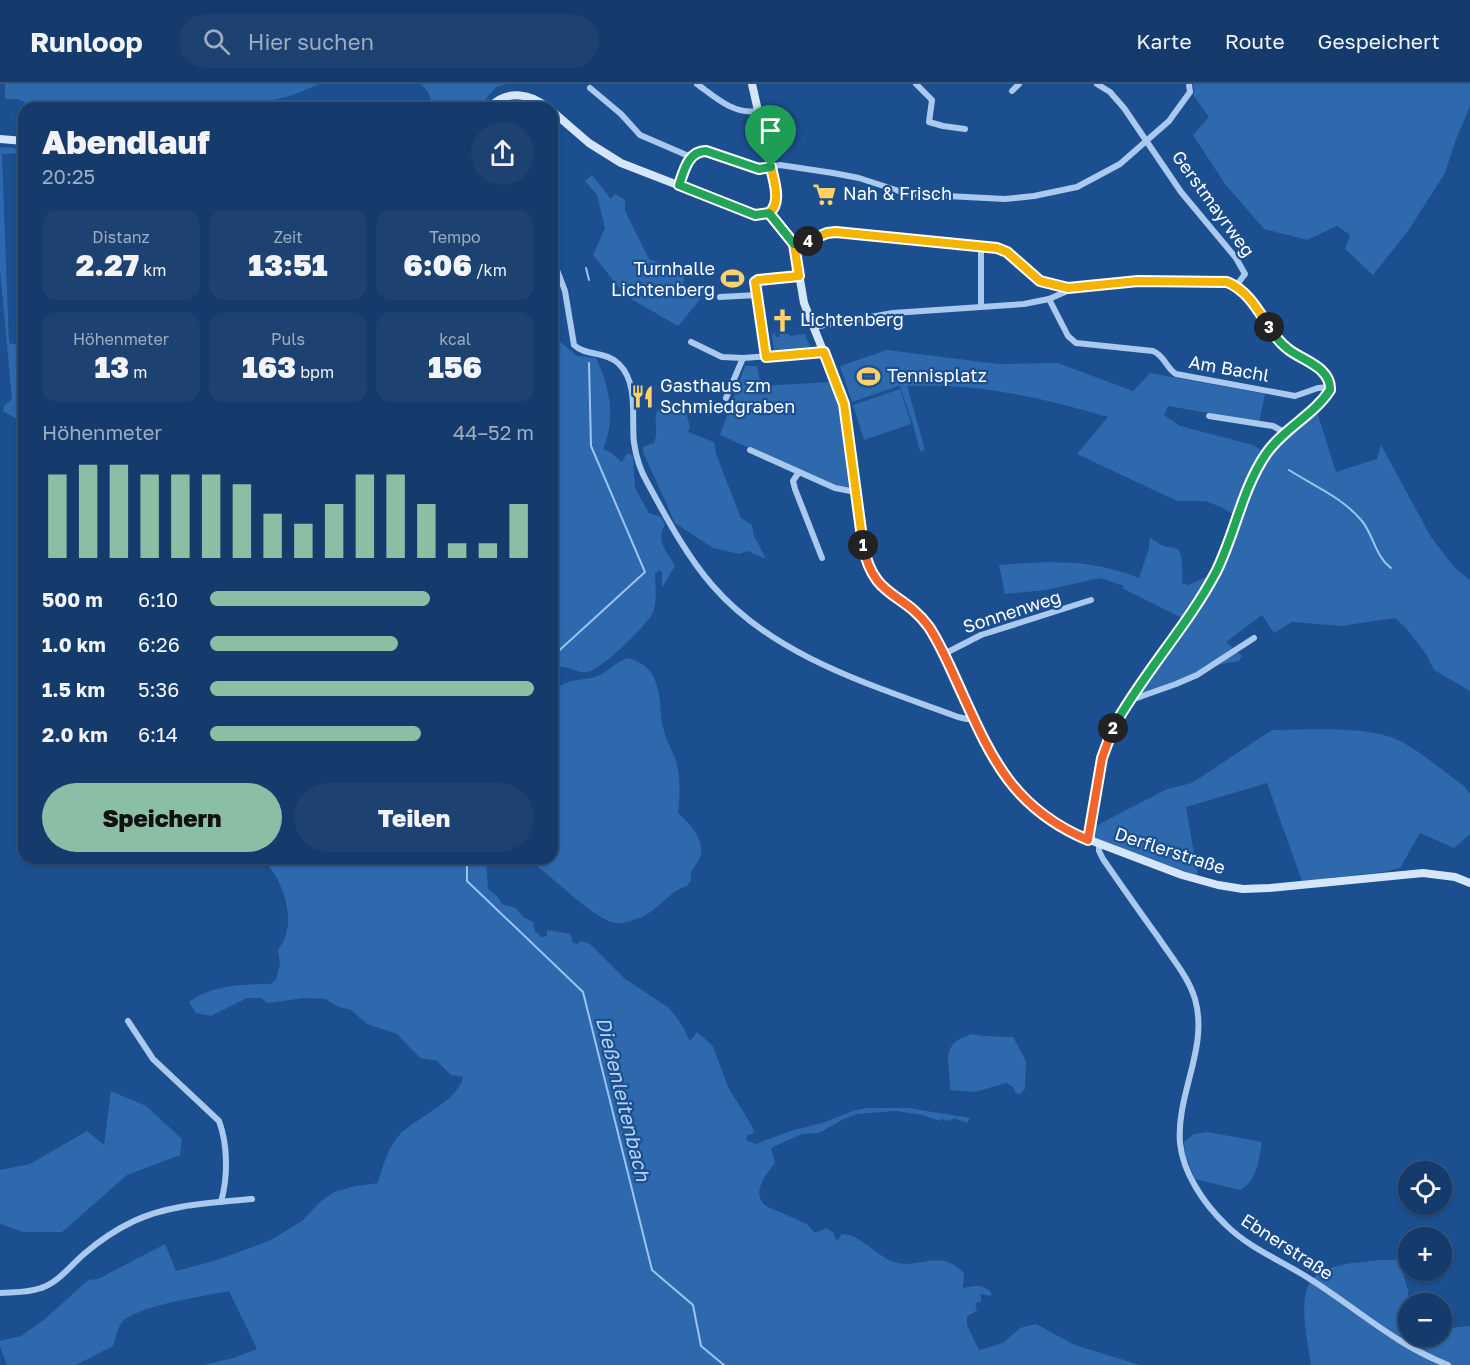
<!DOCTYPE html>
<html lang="de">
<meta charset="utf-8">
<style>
:root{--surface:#143b6b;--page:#1d4271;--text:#f1f3f6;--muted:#9dadc1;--line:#33557e;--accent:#8abfa5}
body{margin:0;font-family:"Golos Text",sans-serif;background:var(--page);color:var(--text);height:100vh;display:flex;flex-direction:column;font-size:22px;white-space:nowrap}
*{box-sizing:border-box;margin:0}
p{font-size:20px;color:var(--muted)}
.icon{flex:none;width:33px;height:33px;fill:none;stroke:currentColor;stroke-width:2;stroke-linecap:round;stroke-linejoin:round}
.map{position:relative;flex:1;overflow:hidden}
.drawer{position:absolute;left:18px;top:18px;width:540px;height:762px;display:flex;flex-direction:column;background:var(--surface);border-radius:18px;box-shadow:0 2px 4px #0004,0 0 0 2px var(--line)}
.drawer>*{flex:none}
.fabs{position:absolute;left:1398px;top:1077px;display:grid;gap:12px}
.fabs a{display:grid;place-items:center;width:54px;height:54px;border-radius:50%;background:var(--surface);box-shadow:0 2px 4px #0004,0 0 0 2px var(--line);font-size:30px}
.pin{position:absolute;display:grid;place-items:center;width:51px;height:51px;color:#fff;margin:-62px -26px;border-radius:50% 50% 50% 0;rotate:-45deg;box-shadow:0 0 6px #0007}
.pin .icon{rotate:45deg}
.km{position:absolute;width:30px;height:30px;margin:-15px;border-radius:50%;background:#222;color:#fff;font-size:16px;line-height:30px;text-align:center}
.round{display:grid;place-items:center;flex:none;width:63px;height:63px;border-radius:32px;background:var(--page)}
.headline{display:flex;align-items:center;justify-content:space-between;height:102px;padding:0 24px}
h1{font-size:33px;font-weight:800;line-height:45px}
.stats{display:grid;grid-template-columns:repeat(3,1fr);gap:9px;height:102px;padding:6px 24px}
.stats div{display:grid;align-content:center;border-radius:15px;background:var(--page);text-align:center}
.stats b{font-size:30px;font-weight:800}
.stats small{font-size:16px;font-weight:400}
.stats p{font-size:16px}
.chart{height:168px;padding:12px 24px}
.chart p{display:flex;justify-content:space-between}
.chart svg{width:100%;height:108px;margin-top:6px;stroke:var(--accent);stroke-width:6}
.cta{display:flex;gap:12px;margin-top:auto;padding:12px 24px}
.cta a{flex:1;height:69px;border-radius:36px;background:var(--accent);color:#111;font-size:24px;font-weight:800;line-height:69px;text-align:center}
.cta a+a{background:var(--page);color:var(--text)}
ul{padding:0 24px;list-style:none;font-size:20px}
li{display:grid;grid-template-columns:96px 72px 1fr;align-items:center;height:45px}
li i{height:15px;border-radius:8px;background:var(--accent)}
header{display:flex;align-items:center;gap:36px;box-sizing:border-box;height:84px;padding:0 30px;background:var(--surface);border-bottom:2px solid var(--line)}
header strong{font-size:28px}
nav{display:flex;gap:33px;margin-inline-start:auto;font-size:21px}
.search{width:420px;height:54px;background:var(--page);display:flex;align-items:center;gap:15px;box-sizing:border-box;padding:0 21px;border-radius:33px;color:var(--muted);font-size:22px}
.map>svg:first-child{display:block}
.green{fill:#2e69ad}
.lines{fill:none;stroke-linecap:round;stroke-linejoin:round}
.stream{stroke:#9cc4f0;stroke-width:2}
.street{stroke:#a9c9ee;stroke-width:6}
.secondary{stroke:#d6e6fa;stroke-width:8}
.split-1-casing{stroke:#fff;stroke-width:12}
.split-2-casing{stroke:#fff;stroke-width:12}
.split-3-casing{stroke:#fff;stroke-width:12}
.split-4-casing{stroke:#fff;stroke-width:12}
.split-5-casing{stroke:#fff;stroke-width:12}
.split-1{stroke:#f5b400;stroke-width:8}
.split-2{stroke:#f0652b;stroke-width:8}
.split-3{stroke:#22a559;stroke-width:8}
.split-4{stroke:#f5b400;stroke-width:8}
.split-5{stroke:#22a559;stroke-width:8}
.labels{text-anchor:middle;stroke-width:4.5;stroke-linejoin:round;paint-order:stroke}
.poi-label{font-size:18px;fill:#fff;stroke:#1b4f8f;text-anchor:start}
.street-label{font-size:18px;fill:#fff;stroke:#1b4f8f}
.water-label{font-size:20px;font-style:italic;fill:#b5d3f5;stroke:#1b4f8f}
</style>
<header>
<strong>Runloop</strong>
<div class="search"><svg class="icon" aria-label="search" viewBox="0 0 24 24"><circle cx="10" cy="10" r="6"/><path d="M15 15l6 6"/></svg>Hier suchen</div>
<nav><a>Karte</a><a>Route</a><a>Gespeichert</a></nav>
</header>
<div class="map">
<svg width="1470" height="1281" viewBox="0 0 1470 1281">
<rect width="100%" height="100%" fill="#1b4f8f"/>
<g class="green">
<path d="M5,0h314l-26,11 -51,13h-213v-3l-11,-6h-13z"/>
<path d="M421,0h86l-11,3 -13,15 -9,2 -1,4h-39l-6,-16z"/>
<path d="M1193,0h277v22l-15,36 -10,31 -37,58 -35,44 -28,-26 5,-14 -13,-9 -30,14 -43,-11 -39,-45 -32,-49 16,-18 -16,-22 1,-7z"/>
<path d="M0,63l24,2v4l-22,1 7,189 15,4v72l-9,-1 -12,-7 1,-5 8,-7 -12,-129z"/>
<path d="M592,91l19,24 4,-5 10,6v11l24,48 24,8 11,10 -1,10 24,4 -29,35 -52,-30 -33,-41 12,-27 -8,-33 -12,-14z"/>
<path d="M786,248l4,4 15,-2 5,13 -36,3 -2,-16 3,-1 1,4h4l-1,-4z"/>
<path d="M552,251l25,21 19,2c14,30 20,60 7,91l7,3 12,10 4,-7 4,-2 3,4 2,31 14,25 12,4 4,8c-10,17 2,26 10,41l-13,22v-15l-2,-3 -5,3c0,12 3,29 -3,41 -7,13 -52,57 -65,58 -11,2 -20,-8 -31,-5l-4,13z"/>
<path d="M887,266l111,14 60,-1 75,28 17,-18 115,21 -6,28 -91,-16 -4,9 16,11 73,19 10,6v3l-12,22 -16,43 -1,-4 -13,-8 -16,-6h-28l-100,-47 31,-37c-64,-19 -133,-35 -201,-31l18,64 -5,1 -7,-27 -18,-51 4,13 -47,16 -12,-36z"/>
<path d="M745,282h12l4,20 69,-4 10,25 9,80 -14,-1 -115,-51z"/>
<path d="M900,305l11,35 -47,16 -11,-35z"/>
<path d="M673,320l12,5 5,18 -2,5 26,10 2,12 25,64 11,7 2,11 12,23 -19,-8 -7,3 -27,-6 -38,-25 -32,-71v-5l11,-4c8,-19 -10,-34 19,-39z"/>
<path d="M1316,325l20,63 41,-13 4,-14 50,92 23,30 16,13v111l-36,-21 -8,-16 -20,-26 -11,-10 -54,8 -49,-4 -18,11 -12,-18 -36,27 16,14 -3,5 -23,4 -77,36h-8l67,-93 18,-32 45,-109 18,-26z"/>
<path d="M1150,453c24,23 34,-8 32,46l6,2 23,-10 -27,44 -62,-31 2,-2 -24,-8 -54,12 -41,4 -6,-29c51,-4 92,-6 140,13l10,-30z"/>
<path d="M629,574c7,3 15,6 20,12 13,17 10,37 14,57 2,11 8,21 12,31 6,18 5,37 3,55 13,11 32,33 19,50 -5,7 -7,8 -6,17l-4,6c-16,4 -28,23 -45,31 -7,3 -19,7 -27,6 -20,-4 -55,-39 -72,-52 -5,-5 -13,-9 -19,-13h28v-157l8,-5 -2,-9c14,-9 23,-6 37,-10 13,-4 20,-16 34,-19z"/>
<path d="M1272,646c36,0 97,-5 128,11 23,12 43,30 64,45l6,8v40l-16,14 -34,-15 -20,35 -17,4 -81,9 -35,-98 -81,24 12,69 -104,-37 -12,-6 85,-44 25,-6z"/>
<path d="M263,774h223l2,31 9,7 5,8 14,4 7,9 10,5 2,9 7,6 5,-1v-6l23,4 3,8 4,2 4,-3 9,3 34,34 45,30 13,17 8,16 7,-9 16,14 15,41 24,39 2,5 -2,3 -5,1 -1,5 9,4 39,-14 28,-7 31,-12 13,-3h42l62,10 -3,5 -13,-5 -4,3 -8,-2 -2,2 -17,-6 -27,-4 -39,3 -13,5 -25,14 -17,1 -31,14 4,15c-9,12 -25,30 -9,43l41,18 8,9 11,-5 7,4 4,9 5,-7c18,0 34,22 52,28 26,8 45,-15 70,11l-1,15c11,-2 20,-5 29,6l-2,2 -9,-2v8l-6,1 2,8 -10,5v9l12,25 24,-7 17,-15 16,-4 39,21 65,20h-936l29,-7 24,-9 -28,-58c-25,5 -86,14 -105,29 -6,5 -8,18 -11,26l-37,19h-69l-7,-18v-6l21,-5 24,-17 43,-39 10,-1 67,-35 11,27 41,-11 52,-19 33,-20 18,-19 14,-10 22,-6 22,-3c4,-16 11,-38 23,-50 16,-15 59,-34 62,-56l-12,-2 -14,-14 -17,-3 -23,-24 -30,-10 -16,-14 -12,-3 -14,-8 -21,-1 -36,5 -7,-5h-14l-36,18 -15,-3 -7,-11c22,-17 54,-18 81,-18l6,-4 4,-16 -2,-14c21,-27 6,-68 -15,-92z"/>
<path d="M972,950l10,2 31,1 13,24 -1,28 -5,5 -4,-1 -3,-6 -7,-4 -31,9 -25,-2c1,-27 -13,-45 22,-56z"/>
<path d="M111,1007l35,15 36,33 -2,16 -53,20 -65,57h-39l-23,-8v-54l30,-6 57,-33 17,14z"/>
<path d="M1207,1048l55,10c-3,17 -5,40 -22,48l-45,-11 -10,-25 -1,-12 10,-8z"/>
<path d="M1380,1176h19l9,31v45h34v-7l28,-3v39h-159c-3,-22 -13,-63 -1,-83 5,-9 22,-15 32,-17 12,-3 25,-3 38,-5z"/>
</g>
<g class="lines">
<g class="stream">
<path d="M511,21l1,3"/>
<path d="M586,184l3,12"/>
<path d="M1289,386c25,16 53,27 73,51 12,15 13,35 29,47"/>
<path d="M552,573l93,-85 -54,-126 -2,-83"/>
<path d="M467,774v23l116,111 69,278 41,35 8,41 23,19"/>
</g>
<g class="street">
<path d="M697,0c18,13 37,31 60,27"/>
<path d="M916,0l16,16 -3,22 14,4 22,3"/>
<path d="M1097,0l13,8 14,16 57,84 55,66 9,16 -9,12"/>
<path d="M590,4l31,26 19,21 51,22"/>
<path d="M1012,7l7,-7"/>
<path d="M679,101c5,-14 8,-31 23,-34l57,18 21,-4 53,8 26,5 49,16 97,5 29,-3 43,-9 43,-23 49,-43 21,-29 -1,-8"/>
<path d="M794,160l20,-5 13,-6 9,-1 155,15c20,3 28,18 42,29 12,9 27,12 41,12"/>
<path d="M981,162v60"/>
<path d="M552,173l13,34 9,54c11,11 32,6 45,19 20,20 12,54 15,79 2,13 6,27 13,39 19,35 39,73 65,103 62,72 160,100 246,132l9,2 6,-1"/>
<path d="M757,211l-2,-12 2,-3 42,-4"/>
<path d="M720,213l37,-2 9,62"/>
<path d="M1049,215l19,37 8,7 77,8c12,5 13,17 23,23l119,22 23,-8 13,-1"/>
<path d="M814,243l79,-14 131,-9 25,-5 25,-11 36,-5 28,-2 89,1c28,10 35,43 55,62 15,15 50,21 48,46 -17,25 -47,38 -64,64 -24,36 -31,80 -51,118 -29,56 -75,100 -102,157 -15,31 -21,76 -25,111"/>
<path d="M691,258l31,15 21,1 81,-6"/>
<path d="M726,314l17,-40"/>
<path d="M1209,332l64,10 11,6"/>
<path d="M750,366l85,38 21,4"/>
<path d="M799,388l-6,9 2,8 27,69"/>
<path d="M944,570l37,-19 110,-35"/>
<path d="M1128,617l48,-17 21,-9 57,-37"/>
<path d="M1099,760v7l4,8c18,26 36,52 55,78 13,20 30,39 37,62 14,49 -19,95 -15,144 3,30 24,61 46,82 23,23 56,36 84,54 46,29 86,66 138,86"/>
<path d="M128,937l25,38 66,62c9,24 9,56 2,81"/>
<path d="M0,1209c14,-1 28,0 41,-5 17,-5 30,-23 43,-34 15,-13 33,-25 50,-33 36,-17 79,-18 118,-22"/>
</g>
<g class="secondary">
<path d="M752,0l23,102 1,20 -7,8"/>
<path d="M489,24c17,-19 41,-15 59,0"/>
<path d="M552,27l37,32 32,20 134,52 14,-1"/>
<path d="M0,55l24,2"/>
<path d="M769,130l25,30 10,59 38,95 21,145 7,26 11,17 33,25 15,17 15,26 48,103 14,22 20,22 22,18 26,15 108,41 36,10 25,4 26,-1 154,-15 32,4 15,6"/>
</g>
</g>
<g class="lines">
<defs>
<path id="split-1" d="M771,83c3,15 11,36 -2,46l25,31 5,32 -41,4 -3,2 11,75 58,-5 20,52 19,141"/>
<path id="split-2" d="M863,461c10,54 40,46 66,82 11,17 19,35 27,53 33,72 53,127 132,160l14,-82 11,-30"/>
<path id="split-3" d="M1113,644c30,-55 74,-101 103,-156 19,-38 26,-83 50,-118 18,-26 48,-39 64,-64 1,-23 -27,-29 -42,-41 -8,-6 -14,-14 -19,-22"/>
<path id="split-4" d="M808,157l19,-8 9,-1 161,16 10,4 33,29 28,7 70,-7 89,1c20,8 31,28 42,45"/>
<path id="split-5" d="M771,83l-12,2 -53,-18c-18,0 -22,20 -27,34l76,30 14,-2 25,31 14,-3"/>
</defs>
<use href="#split-1" class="split-1-casing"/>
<use href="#split-2" class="split-2-casing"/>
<use href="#split-3" class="split-3-casing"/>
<use href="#split-4" class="split-4-casing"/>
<use href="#split-5" class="split-5-casing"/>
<use href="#split-1" class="split-1"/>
<use href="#split-2" class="split-2"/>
<use href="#split-3" class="split-3"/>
<use href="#split-4" class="split-4"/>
<use href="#split-5" class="split-5"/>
</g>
<defs>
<symbol id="supermarket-bare" viewBox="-9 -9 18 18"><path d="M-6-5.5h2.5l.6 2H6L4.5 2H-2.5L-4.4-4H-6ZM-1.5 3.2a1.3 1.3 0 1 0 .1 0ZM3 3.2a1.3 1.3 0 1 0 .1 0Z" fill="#ffd166" stroke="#1b4f8f" stroke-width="2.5" paint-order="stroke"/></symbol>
<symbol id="stadium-bare" viewBox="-9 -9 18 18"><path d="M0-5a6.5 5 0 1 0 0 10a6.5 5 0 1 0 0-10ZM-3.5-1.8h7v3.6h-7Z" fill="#ffd166" stroke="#1b4f8f" stroke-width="2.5" paint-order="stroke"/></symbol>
<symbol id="church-bare" viewBox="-9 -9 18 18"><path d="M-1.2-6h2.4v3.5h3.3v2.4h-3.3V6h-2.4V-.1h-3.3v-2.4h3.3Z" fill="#ffd166" stroke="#1b4f8f" stroke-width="2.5" paint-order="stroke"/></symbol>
<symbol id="restaurant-bare" viewBox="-9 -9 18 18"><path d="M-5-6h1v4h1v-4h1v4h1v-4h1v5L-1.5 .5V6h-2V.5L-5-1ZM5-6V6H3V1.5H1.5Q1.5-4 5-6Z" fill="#ffd166" stroke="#1b4f8f" stroke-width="2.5" paint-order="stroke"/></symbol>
</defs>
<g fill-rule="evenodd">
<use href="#supermarket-bare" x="808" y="94" width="33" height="33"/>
<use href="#stadium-bare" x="716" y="178" width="33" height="33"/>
<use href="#church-bare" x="766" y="220" width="33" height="33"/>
<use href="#stadium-bare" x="852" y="276" width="33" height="33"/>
<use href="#restaurant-bare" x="626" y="296" width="33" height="33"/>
</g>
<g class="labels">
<g class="poi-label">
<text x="843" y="116">Nah &amp; Frisch</text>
<text x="715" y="191" text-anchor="end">Turnhalle<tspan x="715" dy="21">Lichtenberg</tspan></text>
<text x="800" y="242">Lichtenberg</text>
<text x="887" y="298">Tennisplatz</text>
<text x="660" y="308">Gasthaus zm<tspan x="660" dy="21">Schmiedgraben</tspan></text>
</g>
<g class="street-label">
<text transform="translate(1213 120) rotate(54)" y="6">Gerstmayrweg</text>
<text transform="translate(1229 285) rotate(10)" y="6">Am Bachl</text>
<text transform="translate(1012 528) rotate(-18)" y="6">Sonnenweg</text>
<text transform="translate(1170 767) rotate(18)" y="6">Derflerstraße</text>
<text transform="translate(1287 1163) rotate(33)" y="6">Ebnerstraße</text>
</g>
<g class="water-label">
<text transform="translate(623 1015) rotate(76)" y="7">Dießenleitenbach</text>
</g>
</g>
</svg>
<div class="fabs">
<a><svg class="icon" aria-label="locate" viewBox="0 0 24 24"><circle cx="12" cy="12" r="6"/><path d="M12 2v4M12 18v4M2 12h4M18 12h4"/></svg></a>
<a>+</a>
<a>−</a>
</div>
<div class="pin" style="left:771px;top:83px;background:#1e9e55"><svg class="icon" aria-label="arrive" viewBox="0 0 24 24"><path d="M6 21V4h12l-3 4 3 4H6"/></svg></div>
<b class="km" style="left:863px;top:461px">1</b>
<b class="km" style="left:1113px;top:644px">2</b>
<b class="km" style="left:1269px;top:243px">3</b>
<b class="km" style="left:808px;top:157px">4</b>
<section class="drawer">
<div class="headline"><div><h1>Abendlauf</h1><p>20:25</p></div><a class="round"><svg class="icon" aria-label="share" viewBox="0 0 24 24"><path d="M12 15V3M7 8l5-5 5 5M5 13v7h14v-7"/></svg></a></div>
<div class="stats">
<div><p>Distanz</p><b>2.27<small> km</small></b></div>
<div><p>Zeit</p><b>13:51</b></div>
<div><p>Tempo</p><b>6:06<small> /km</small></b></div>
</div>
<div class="stats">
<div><p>Höhenmeter</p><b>13<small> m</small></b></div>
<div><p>Puls</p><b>163<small> bpm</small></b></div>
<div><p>kcal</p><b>156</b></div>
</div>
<div class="chart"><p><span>Höhenmeter</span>44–52 m</p>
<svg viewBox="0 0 160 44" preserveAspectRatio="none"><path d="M5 44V10M15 44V6M25 44V6M35 44V10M45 44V10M55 44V10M65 44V14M75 44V26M85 44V30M95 44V22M105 44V10M115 44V10M125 44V22M135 44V38M145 44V38M155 44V22"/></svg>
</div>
<ul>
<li><b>500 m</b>6:10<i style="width:68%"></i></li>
<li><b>1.0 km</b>6:26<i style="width:58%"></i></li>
<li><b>1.5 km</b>5:36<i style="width:100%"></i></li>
<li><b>2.0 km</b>6:14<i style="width:65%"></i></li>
</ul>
<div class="cta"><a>Speichern</a><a>Teilen</a></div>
</section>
</div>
